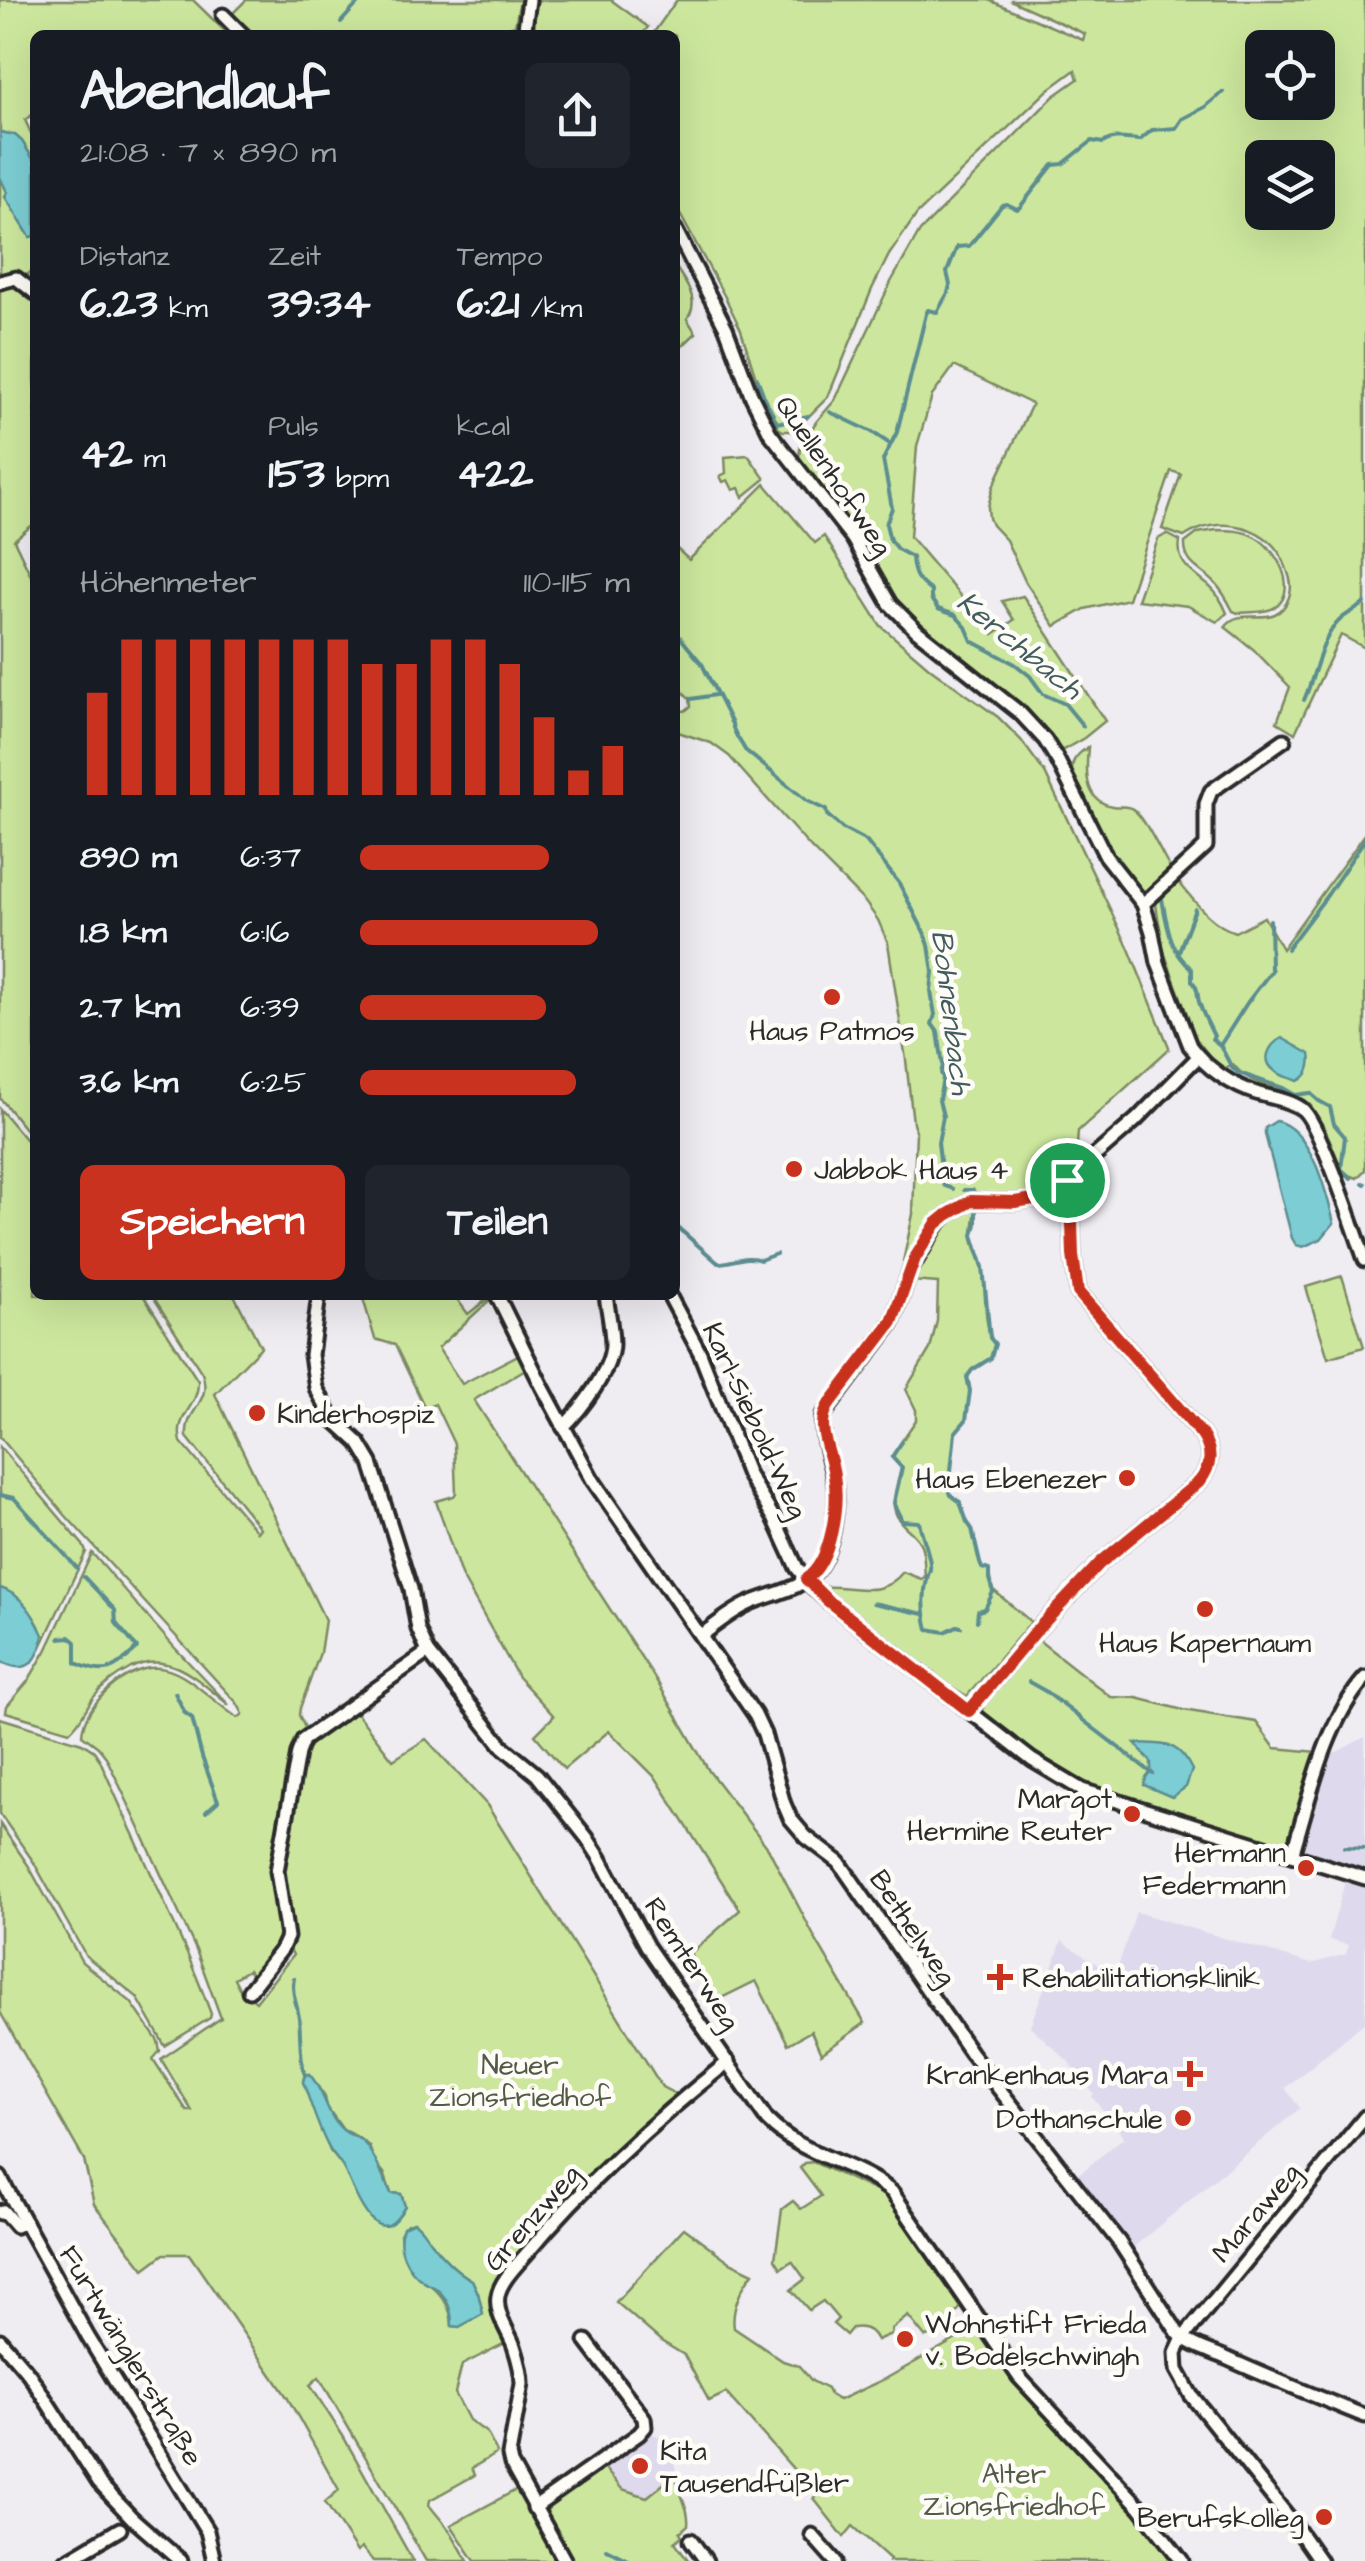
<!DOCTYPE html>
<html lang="de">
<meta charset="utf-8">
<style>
:root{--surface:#171b24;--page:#20242c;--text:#f1f3f6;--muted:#9ea1a6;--accent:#c8321e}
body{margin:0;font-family:"Architects Daughter",sans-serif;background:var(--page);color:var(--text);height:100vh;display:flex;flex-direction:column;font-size:38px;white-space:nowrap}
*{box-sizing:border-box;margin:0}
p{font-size:32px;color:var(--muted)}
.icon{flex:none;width:55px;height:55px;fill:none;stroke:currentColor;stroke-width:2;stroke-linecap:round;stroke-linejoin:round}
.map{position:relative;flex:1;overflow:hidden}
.panel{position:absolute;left:30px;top:30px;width:650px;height:1270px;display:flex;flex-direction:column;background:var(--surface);border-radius:15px;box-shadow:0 10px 40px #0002}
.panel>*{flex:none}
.controls{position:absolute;left:1245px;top:30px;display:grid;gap:20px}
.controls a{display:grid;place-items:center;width:90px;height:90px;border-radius:15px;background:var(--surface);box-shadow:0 10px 40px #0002;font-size:50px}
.pin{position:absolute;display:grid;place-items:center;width:85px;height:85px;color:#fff;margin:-42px;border:5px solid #fff;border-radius:50%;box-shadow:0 2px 10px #0007}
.round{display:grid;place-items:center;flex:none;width:105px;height:105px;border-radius:15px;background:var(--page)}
.head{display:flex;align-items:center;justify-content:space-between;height:170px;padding:0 50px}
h1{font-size:55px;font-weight:800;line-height:75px}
.metrics{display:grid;grid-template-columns:repeat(3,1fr);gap:15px;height:170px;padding:10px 50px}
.metrics div{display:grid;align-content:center}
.metrics b{font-size:42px;font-weight:800}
.metrics small{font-size:28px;font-weight:400}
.metrics p{font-size:28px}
.chart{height:280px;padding:20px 50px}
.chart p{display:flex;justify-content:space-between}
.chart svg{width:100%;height:180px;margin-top:10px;stroke:var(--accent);stroke-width:6}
.action{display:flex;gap:20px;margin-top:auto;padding:20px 50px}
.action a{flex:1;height:115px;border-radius:15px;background:var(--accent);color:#fff;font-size:40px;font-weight:800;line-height:115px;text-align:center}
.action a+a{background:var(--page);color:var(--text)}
ul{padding:0 50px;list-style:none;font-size:32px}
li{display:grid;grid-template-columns:160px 120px 1fr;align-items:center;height:75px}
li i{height:25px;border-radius:12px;background:var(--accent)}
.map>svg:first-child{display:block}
.built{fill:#ded9ec}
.green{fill:#cce79d;stroke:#7c8964;stroke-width:2.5;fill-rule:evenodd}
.water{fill:#7cced4;stroke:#5c8d90;stroke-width:2.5}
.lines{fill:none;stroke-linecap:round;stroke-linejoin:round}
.stream{stroke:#5c8d90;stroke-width:4}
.street-casing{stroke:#2b2b2b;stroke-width:19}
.street{stroke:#fdfcf7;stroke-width:11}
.route-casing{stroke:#fff;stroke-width:20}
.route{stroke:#c8321e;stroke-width:12}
.poi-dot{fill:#c8321e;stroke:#fdfcf7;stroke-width:4}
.labels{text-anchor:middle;stroke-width:9;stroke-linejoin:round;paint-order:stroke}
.street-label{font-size:28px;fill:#2b2b2b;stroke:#fdfcf7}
.poi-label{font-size:28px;fill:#2b2b2b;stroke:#fdfcf7;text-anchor:end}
.park-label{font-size:28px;fill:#535a48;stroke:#fdfcf7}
.water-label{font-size:30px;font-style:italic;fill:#435c5e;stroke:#fdfcf7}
</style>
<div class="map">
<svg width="1365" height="2561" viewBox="0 0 1365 2561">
<rect width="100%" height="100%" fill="#efecf2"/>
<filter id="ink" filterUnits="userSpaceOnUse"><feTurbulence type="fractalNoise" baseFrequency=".01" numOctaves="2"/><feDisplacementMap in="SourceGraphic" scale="20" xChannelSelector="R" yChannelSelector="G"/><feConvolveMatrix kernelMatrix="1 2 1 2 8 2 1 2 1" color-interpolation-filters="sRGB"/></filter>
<g filter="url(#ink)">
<g class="built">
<path d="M1365,1737v134l-61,-19 -4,-5 29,-94 8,-1z"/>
<path d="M1346,1878l19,6v138l-80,66 15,20 -170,142 -58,-73 11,-6 41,-34 -32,-40 2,-3 -26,-33 -38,-35 32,-85 36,24 19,5 19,-58 175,52 35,-10 3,-9 -20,-5z"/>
<path d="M651,2434l13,4 10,21 2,15 -29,23 -25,-8 -18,-21z"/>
</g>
<g class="green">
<path d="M0,0h193l36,35h-194v78l-10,7 10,22v20c-11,-17 -13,-25 -35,-30z"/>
<path d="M246,0h274l-5,25 -31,10h-228l-24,-21z"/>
<path d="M538,0h73l37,27 -6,8h-107l-1,-22z"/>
<path d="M677,0h312l94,40 2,-6 -75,-34h355v648l-24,-13 -46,98 -18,-11 13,-35 -37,-38 -28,-22c15,-24 52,6 64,-30 4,-10 1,-20 -3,-30 -14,-42 -67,-54 -102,-30l-22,-8 19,-55 -10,-3 -43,128 -43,10 -30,17 -29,-43 -20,-43 -14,-15 -3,-7 -1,-11 5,-20 39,-83 -78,-38 -22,30 -15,50 -7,91 83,97 21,-14 -12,-19 21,-5 82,125 -21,17 -21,12 -8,-3 -23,-32 -120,-96 -25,-33 -34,-57 -54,-70 1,-12 16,-25 19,-22 56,-118 29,-51 133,-134 25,-18 -3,-9 -27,20 -131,124 -28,41 -17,34 -44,108 -29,29 -7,5h-9l-5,-3 -14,-25 -23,-73 -16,-33 -50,-92v-170h-23zM1262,48h56v54h-56zM1262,158h56v54h-56z"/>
<path d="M0,177l30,59h5v32l-9,8 -17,-5 -9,4z"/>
<path d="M675,266c11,18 26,34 12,53l9,14 -21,20z"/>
<path d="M10,280l25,17v226l-21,17 21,44v557l-35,-43v-813z"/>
<path d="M748,455l17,24 -22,18 -4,-9 -6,2 -5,-10 -5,2 -3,-6 6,-3 -1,-16z"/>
<path d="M765,484l50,59 9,-7 57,90 50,43 67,48 23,23 24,33 84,176 40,98v2l-91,82 -2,29 -11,13 -29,22 -13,3 -47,-1 -50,36 -19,30 -4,-1 10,-48 3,-83 -3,-8 -7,-63 -18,-117 -10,-23 -13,-18 -55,-55 -81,-91 -18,-13 -36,-12v-21l10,1 6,-5 -1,-7 -15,-16v-136l14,13z"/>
<path d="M1216,530c13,0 27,0 39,7 20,10 44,50 22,69 -9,7 -28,6 -39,7l-5,-2c-5,-10 -11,-21 -19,-29 -13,-13 -30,-17 -29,-39l13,-10z"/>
<path d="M1167,534l13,7c-4,24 13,31 29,45 8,7 14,17 18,27l-10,9 -29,-16 -51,-6 21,-61z"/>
<path d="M1088,747c-2,21 -5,54 24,59 9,2 14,-2 22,4 13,11 27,44 37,60l-27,23 -24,-27 -47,-86c-3,-17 0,-23 15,-33z"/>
<path d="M1365,834v336l-8,8 -14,-5c-10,-23 -18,-55 -39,-71 -21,-16 -55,-15 -71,-38l-12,6 -25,-31 -32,-87 -8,-47 4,-8 17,-17c17,20 32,44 58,52l29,-15 18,32z"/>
<path d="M0,1109l35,42v144h108l55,86c1,26 -24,34 -17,61l76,90 3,-4 -73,-91c-3,-27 26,-34 15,-64l-50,-78h82l27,52 -46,47 110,226 -5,33 -20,55 -1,7 7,15 -7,4 -5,12 -22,124c-1,21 16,57 8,74 -6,12 -18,24 -26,34l-6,-8 -14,8 5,10 17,14 37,-47 -4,-8 2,-7 -9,-70 22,-120 51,-39 38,49 33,-21 61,66 175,282 15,8c-48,42 -93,88 -137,135 -15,17 -41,38 -46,61 -4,17 7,36 13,51l-45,23 -7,28 14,27 18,13 10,20 -25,15 3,7 -45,25 -1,5 22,27 17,29h-42l-107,-184 -9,8 33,51 70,125h-40l-11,-13 -5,4 -32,-50 14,-12 -52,-93 -98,-143h-25l-20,15 -50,-65 -10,-44 -84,-148v-188l28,41 54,97 49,40 27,39 2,10 -7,8 34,52h5l-31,-52 60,-41 -25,-68 -69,-149 -21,-44 -8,-10 -16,-12c1,-17 14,-34 27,-46 57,-49 82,-2 129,29l5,-4 -6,-11 -171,-187 -66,-79zM309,2074l16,23 2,10 16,23 13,6 13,10 5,15 10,12 7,20 10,1c7,15 0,19 -11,28l-60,-71 -27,-69 1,-5zM414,2222c8,6 10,12 16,19 10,14 27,31 42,39l6,13 5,21 -24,13 -7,-1c-2,-47 -50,-42 -52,-92l7,-10z"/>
<path d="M976,1204c0,11 -3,21 -3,32 0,10 7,20 9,30 5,21 0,62 13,78l-4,14 -19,12 -4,7 2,14 -4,29 -11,13 -6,56 2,6 9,7 7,20 5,7 8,34 2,5 7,2 2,18 40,34 -64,74 -22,-13 -123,-96c32,-3 57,14 81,-15l18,7 4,-2c-1,-10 0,-22 -4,-32 -7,-16 -23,-17 -27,-38 -2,-11 5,-27 7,-39l-10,-11 25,-37v-10l-10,-21 24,-40 7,-28 1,-38 -28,-2 31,-58z"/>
<path d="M1342,1276l22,71 -36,11 -22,-71z"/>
<path d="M362,1295h92l14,19 23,-18 1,2 -54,50 24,36 58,-30 7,14 -53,32 184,283 51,88 59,77 49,94 48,81 -44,31 -10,-23 -23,13 -32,-63 -39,19 -26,-47 49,-43 -84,-132 -47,-47 -45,38 -29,-34 19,-19 -36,-39 -57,-102 -25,-74 18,-5 2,-3 -2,-49 -19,-40 -10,4 -30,-63 -20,-6z"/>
<path d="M0,1447l83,98 3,7 -46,97c1,-4 2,-13 1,-17 -3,-15 -27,-40 -41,-44z"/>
<path d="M92,1553l82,94 55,58c-30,-23 -58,-56 -98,-37 -15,8 -28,17 -38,30 -8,11 -12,24 -23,33l-64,-19 1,-6 21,-25 18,-30z"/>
<path d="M1037,1639l74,58 26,1 46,12 73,12 19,26 44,4 -27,86 -9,8 -170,-52c-48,-19 -89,-47 -128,-80l-2,-4 4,-14z"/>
<path d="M0,1718l82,25 12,8 6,9c36,85 79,167 111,254l-1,4 -45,28 -28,-49 -51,-41 -53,-95 -33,-47z"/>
<path d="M813,2162l70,32 55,75 23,38 -5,6 -5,15 -9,6 -17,3 -17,-21 -16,13 -1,5 -14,6c-5,-11 -14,-14 -25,-12l-6,7 -13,-11 5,-5 -15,-18 -14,9 -18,-20 14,-11 -13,-18 -11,7 -6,-9 7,-50 11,-8 8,8 20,-13 -21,-28 5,-5z"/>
<path d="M684,2228l46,34 23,11c-12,15 -22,36 -19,55l49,33 16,5 13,15 15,8 3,6 9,5 48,-22 89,-50 26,37 132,144 40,52h-285l1,-2 -37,-33 -9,11 -30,-38 9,-7 -13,-15 -6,4 -78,-88 -17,8 -25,-46 -23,-14 -45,-39z"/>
<path d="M604,2468l18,21 25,8 29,-23c1,18 14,33 12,51l-8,7 2,4 -7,6 14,19h-117l-25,-44v-7l8,-10z"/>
<path d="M518,2489l40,72h-83l-24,-36z"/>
</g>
<g class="water">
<path d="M0,132l15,3 7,6 13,21v74l-5,1 -25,-40 2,-5 -7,-15z"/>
<path d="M1282,1038l28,16c2,11 -1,22 -12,27 -6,-3 -18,-5 -23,-10 -15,-11 -5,-27 7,-33z"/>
<path d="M1276,1121c35,8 50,70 58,102l-13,16 -18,8 -7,-2 -4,-7 -27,-104v-6z"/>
<path d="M0,1588c22,6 34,27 43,47 -4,27 -16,41 -43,26z"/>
<path d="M1135,1743c30,2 43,-3 57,27l-6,17 -14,10 -28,-12 2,-7 5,-6v-10z"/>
<path d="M309,2074c16,16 17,42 34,56 7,6 15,6 21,13 10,10 20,36 27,50l10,1 4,12c-29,54 -50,-17 -62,-38 -4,-7 -10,-13 -14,-20 -11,-20 -18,-44 -26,-66l2,-7z"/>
<path d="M414,2222c8,6 10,11 16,19 10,14 27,31 42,39l6,13 5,21 -24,13 -7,-1c0,-13 -4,-27 -14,-36 -4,-4 -10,-5 -14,-8 -17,-11 -29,-36 -21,-55z"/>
</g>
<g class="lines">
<g class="stream">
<path d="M341,22l20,-22"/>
<path d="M757,378l8,21 12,24 31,-7"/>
<path d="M830,412l42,20 18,12"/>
<path d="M675,631l27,33 30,60c2,11 8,16 13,26l62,51 19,9 1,5 16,14 23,12 33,42 25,49 5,13 4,27 -2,19 4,24 -3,9 6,8 5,33 -2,8 2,5 -4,22 4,16 -5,27 3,25 -1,11 5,7 8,3"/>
<path d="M691,699l24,-4"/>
<path d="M1304,700c11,-23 17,-63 35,-79 7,-8 18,-11 26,-18"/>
<path d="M1083,726l-18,-22 -22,-10 -13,-18 -15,-12 -43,-23 -6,-14 -11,-12 -17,-6 -7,-10v-8c-14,-10 -18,-16 -19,-34l-15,-8 -7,-9 -4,-16 6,-16 -9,-48 14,-28 29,-118 2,-4 9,2 11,-19 2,-8 -3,-13 10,-25 12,-1 33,-41 5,-1 10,5 3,-2 33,-42 10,-1 29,-23 11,2c11,-8 25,-3 37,-3l12,-10 24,-2 6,-9 23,-12 18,-15"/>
<path d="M1160,897l2,2c5,26 8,53 30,70v12c8,9 4,14 8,24 2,6 11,25 14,31l-2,3 8,6 12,23 7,5 44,15 12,7 15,-2 9,8 11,6 4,17 11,13 -4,32 10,9"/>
<path d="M1270,920l1,50"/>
<path d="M1287,949l41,-55 37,-55"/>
<path d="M1178,954l17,-45"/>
<path d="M1221,1044l26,-41 25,-33"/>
<path d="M1363,1183l2,1"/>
<path d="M964,1190h9l3,7"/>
<path d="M976,1205v19l-3,11 10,32 7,71 5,6 -4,14 -19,12 -5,7 3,14 -4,29 -11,13 -6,56 2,6 9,7 7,20 5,7 8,34 2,5 7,2v9l4,13 -8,17 -7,2 -1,10"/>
<path d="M675,1225l43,38c15,0 28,-9 42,-3l16,-6"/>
<path d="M902,1442l-10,15 10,11 -8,35 8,18 17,1c3,14 9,27 11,41 1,11 -1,5 -3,16 -4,16 -3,35 1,50l17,3 12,-6 4,1"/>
<path d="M0,1495l14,3 63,70"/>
<path d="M873,1603l51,11"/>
<path d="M60,1638l10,-1 6,5v21c33,15 38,6 61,-15l-21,-25 -1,-13 -31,-33"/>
<path d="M1029,1682l16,9 108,83"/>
<path d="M175,1693l10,20 7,5 10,39 16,44 -12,11"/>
<path d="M1344,1847l21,1"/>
<path d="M294,1978c-3,16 3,25 5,40 2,20 0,38 6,57"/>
<path d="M606,2549l24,12"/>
</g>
<defs>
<g id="street">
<path d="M223,15l20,20"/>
<path d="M524,35l5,-35"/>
<path d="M675,229l51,99 26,69 18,36 83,106 37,65 27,27 103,82 25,27 13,21 48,96 37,47 9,28 6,31 32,83c16,22 42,40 69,48 14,4 31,6 43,15 17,13 54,125 63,151"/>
<path d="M0,282l16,-4 19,15"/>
<path d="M1143,904l63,-58v-42l5,-13 73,-51"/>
<path d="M319,1295l-8,60 5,33 16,30 27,25 12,20 40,126 7,40 10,23 75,95 34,28 50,63 13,20 47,88 120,174c37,38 86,40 125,72l127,185 121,130 42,54"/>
<path d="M497,1295l46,93 49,91 163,236 9,19 20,70 6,14 16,19 33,25 132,191 148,189 59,91c12,13 33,18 48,25 46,21 92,39 139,58"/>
<path d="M669,1295l31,58 48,122 27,45 22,48 14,17 17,16 204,159 50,30 283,88"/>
<path d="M563,1427c18,-17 49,-58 49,-83 0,-16 -4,-33 -6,-49"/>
<path d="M702,1635c14,-11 28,-22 44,-30 22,-11 53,-14 69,-33 16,-19 20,-50 21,-73 1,-28 -17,-58 -13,-84l69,-92 19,-54 26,-44 10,-10 24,-14 44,1 24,-4 8,-4 20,-14 69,-60 62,-63"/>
<path d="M969,1711l67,-80 64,-68 99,-81c13,-16 14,-30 3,-47l-124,-143 -5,-37 -2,-63 -4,-12"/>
<path d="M1292,1855c18,-58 32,-130 73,-177"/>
<path d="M249,1991l32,-41 6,-13 -10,-66 21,-118 5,-13 125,-88"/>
<path d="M0,2177l88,160 119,194 7,30"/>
<path d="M0,2213l3,-2 13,15 9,-4"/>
<path d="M0,2340l29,34 70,109 34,36 48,42"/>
<path d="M534,2508l105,-74 6,-7 -1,-9 -58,-77"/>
<path d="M812,2535l23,26"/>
<path d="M691,2540l15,21"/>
<path d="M66,2561l54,-32"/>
<path d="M565,2561l-54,-97 -2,-9 13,-71c0,-13 -4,-26 -8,-38 -6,-16 -19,-32 -16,-50 2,-15 20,-32 30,-44 59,-70 128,-133 200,-190"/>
<path d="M1320,2561l-26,-37 -103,-129 -14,-25 -1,-17 7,-15 182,-221"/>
</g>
</defs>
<use href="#street" class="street-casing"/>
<use href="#street" class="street"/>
</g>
</g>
<g class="lines" filter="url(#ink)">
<defs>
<path id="route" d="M1067,1180l4,12 2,63 5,37 124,143c11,17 10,31 -3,47l-99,81 -64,68 -67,80 -141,-110 -22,-22c26,-18 33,-74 28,-104 -3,-24 -19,-46 -6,-69l64,-84 23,-64 21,-34 11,-9 24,-14 44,1 25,-4z"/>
</defs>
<use href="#route" class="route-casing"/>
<use href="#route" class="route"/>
</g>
<g class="poi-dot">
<circle cx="832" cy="997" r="10"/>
<circle cx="794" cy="1169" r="10"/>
<circle cx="257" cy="1413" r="10"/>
<circle cx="1127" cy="1478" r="10"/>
<circle cx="1205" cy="1609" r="10"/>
<circle cx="1132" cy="1814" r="10"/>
<circle cx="1306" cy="1868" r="10"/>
<path d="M995 1962h10v10h10v10h-10v10h-10v-10h-10v-10h10z"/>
<path d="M1185 2059h10v10h10v10h-10v10h-10v-10h-10v-10h10z"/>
<circle cx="1183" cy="2118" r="10"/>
<circle cx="905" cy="2339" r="10"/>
<circle cx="640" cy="2466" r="10"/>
<circle cx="1324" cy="2517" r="10"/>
</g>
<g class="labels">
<g class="street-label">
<text transform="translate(835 475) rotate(56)" y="10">Quellenhofweg</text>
<text transform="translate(756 1420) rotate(65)" y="10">Karl-Siebold-Weg</text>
<text transform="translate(914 1927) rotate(56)" y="10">Bethelweg</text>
<text transform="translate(693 1963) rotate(57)" y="10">Remterweg</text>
<text transform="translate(1255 2212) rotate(-50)" y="10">Maraweg</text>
<text transform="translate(531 2217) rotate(-49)" y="10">Grenzweg</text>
<text transform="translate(132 2355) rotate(59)" y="10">Furtwänglerstraße</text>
</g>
<g class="poi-label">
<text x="832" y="1040" text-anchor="middle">Haus Patmos</text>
<text x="814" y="1179" text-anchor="start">Jabbok Haus 4</text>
<text x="277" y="1423" text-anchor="start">Kinderhospiz</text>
<text x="1107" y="1488">Haus Ebenezer</text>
<text x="1205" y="1652" text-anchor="middle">Haus Kapernaum</text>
<text x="1112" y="1808">Margot<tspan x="1112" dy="32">Hermine Reuter</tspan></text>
<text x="1286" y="1862">Hermann<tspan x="1286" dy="32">Federmann</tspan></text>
<text x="1022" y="1987" text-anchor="start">Rehabilitationsklinik</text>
<text x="1168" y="2084">Krankenhaus Mara</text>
<text x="1163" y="2128">Dothanschule</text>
<text x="925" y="2333" text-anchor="start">Wohnstift Frieda<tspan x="925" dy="32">v. Bodelschwingh</tspan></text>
<text x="660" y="2460" text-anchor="start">Kita<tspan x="660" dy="32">Tausendfüßler</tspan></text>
<text x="1304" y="2527">Berufskolleg</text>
</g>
<g class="park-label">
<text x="520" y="2074">Neuer<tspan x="520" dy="32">Zionsfriedhof</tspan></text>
<text x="1014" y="2483">Alter<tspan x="1014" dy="32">Zionsfriedhof</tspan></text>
</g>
<g class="water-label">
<text transform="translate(1020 645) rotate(39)" y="10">Kerchbach</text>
<text transform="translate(952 1012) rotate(83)" y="10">Bohnenbach</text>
</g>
</g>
</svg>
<div class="controls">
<a><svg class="icon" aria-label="locate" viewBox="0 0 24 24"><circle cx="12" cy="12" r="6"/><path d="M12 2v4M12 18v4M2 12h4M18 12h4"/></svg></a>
<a><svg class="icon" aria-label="layers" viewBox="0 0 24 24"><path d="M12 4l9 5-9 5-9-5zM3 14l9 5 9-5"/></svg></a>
</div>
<div class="pin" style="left:1067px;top:1180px;background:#1e9e55"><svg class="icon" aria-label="arrive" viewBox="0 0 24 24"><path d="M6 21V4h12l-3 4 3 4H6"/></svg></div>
<section class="panel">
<div class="head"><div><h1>Abendlauf</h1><p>21:08 · 7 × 890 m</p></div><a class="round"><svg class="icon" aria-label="share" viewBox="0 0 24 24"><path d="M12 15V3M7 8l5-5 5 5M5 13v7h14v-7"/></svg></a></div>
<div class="metrics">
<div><p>Distanz</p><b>6.23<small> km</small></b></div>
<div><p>Zeit</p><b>39:34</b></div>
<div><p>Tempo</p><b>6:21<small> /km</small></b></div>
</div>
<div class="metrics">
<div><b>42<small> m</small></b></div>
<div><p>Puls</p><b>153<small> bpm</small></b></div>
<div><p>kcal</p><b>422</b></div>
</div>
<div class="chart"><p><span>Höhenmeter</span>110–115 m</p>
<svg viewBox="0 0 160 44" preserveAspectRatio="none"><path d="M5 44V19M15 44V6M25 44V6M35 44V6M45 44V6M55 44V6M65 44V6M75 44V6M85 44V12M95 44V12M105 44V6M115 44V6M125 44V12M135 44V25M145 44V38M155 44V32"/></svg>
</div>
<ul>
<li><b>890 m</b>6:37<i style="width:70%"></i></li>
<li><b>1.8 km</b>6:16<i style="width:88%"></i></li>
<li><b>2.7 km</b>6:39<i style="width:69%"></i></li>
<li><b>3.6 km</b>6:25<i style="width:80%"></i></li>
</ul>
<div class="action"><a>Speichern</a><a>Teilen</a></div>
</section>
</div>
